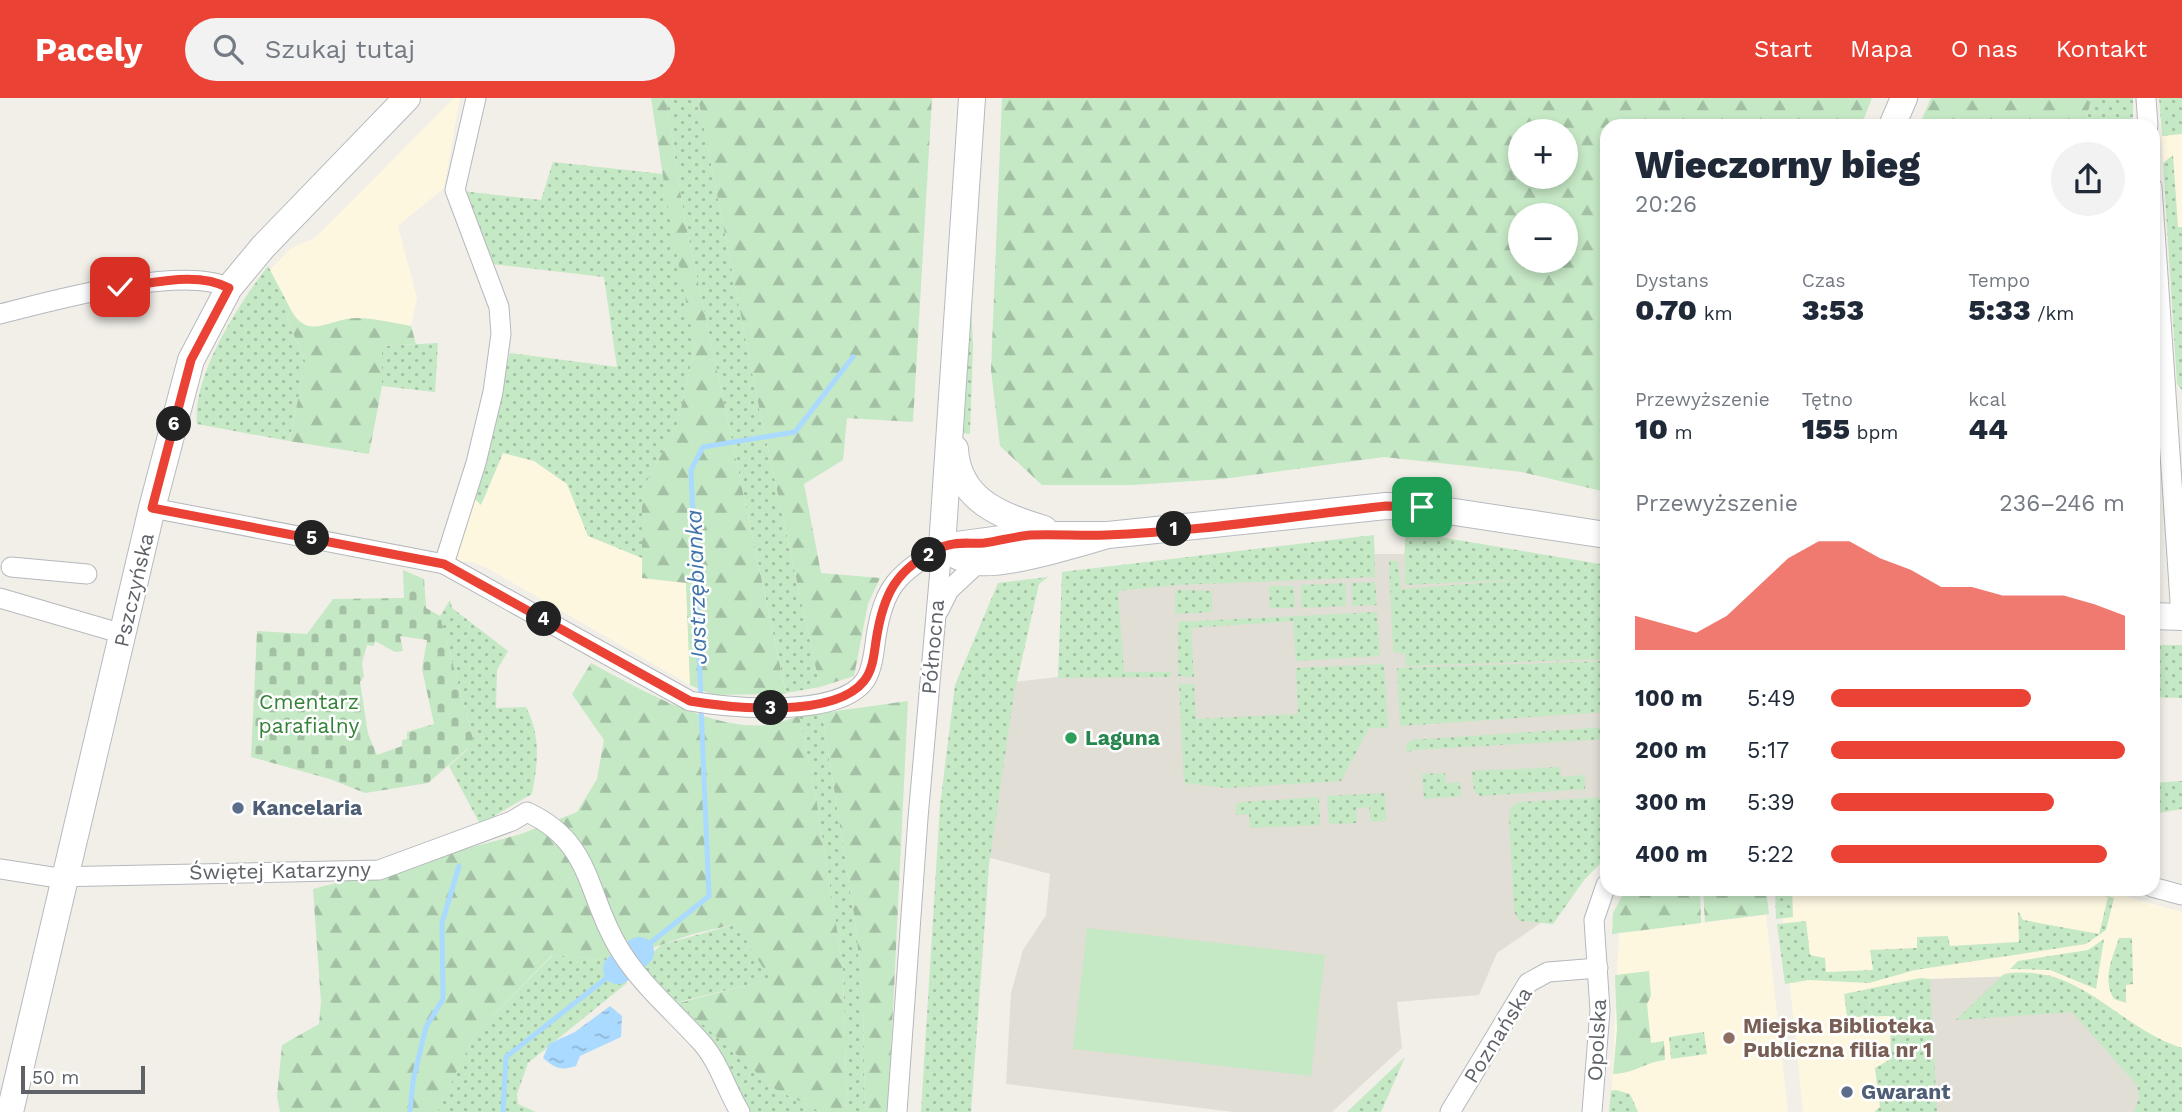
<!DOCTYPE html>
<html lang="pl">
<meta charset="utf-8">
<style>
:root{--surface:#fff;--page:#f2f2f3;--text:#1f2937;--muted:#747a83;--accent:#ea4335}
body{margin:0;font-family:"Work Sans",sans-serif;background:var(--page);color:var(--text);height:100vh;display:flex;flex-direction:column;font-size:26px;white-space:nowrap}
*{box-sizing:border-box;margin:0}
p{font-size:23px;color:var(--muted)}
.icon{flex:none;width:38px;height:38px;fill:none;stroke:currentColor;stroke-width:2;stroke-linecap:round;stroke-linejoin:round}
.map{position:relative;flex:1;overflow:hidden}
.side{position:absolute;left:1600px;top:21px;width:560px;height:777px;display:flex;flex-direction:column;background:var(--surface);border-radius:21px;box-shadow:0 4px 10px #0003}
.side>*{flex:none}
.tools{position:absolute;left:1508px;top:21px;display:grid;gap:14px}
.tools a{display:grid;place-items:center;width:70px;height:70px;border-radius:50%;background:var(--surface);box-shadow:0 4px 10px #0003;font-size:35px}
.scale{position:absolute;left:21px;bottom:18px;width:124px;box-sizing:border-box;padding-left:7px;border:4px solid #5f6368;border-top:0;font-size:19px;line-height:24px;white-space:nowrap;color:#5f6368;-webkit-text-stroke:5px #fff;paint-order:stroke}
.pin{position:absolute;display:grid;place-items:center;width:60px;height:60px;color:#fff;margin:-30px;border-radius:14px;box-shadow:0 4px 10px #0006}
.km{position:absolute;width:35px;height:35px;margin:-18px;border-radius:50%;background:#222;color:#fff;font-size:19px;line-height:35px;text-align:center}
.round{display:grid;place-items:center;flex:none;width:74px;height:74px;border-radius:37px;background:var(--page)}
.head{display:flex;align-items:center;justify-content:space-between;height:119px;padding:0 35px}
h1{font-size:38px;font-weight:800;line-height:52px}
.metrics{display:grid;grid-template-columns:repeat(3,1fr);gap:10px;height:119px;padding:7px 35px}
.metrics div{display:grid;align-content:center}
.metrics b{font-size:30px;font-weight:800}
.metrics small{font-size:19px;font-weight:400}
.metrics p{font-size:19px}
.chart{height:196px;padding:14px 35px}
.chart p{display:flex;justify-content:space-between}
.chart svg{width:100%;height:126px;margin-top:7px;fill:var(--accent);opacity:.7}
ul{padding:0 35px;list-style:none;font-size:23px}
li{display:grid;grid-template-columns:112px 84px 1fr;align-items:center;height:52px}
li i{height:18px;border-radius:9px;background:var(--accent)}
header{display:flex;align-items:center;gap:42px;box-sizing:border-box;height:98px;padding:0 35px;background:var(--accent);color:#fff}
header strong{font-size:33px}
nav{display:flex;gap:38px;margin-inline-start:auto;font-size:24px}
.search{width:490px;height:63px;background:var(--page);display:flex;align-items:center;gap:18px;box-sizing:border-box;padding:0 24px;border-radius:38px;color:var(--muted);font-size:26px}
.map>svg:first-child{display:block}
.commercial{fill:#fef7e0}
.education{fill:#e1ded6}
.grass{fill:url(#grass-dots)}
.forest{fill:url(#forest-firs);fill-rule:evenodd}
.cemetery{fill:url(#cemetery-stones);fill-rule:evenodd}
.pitch{fill:#c5e8c5}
.water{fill:url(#water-ripples)}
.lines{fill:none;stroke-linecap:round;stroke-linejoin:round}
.stream{stroke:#aadaff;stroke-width:5}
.river{stroke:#aadaff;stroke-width:30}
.street-casing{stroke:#b5b8bc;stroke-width:21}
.secondary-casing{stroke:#b6babf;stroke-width:28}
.street{stroke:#fff;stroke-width:19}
.secondary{stroke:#fff;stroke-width:26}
.route-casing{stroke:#fff;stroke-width:14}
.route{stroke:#ea4335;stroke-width:9}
.leisure-dot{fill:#2e9e5b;stroke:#fff;stroke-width:2.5}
.service-dot{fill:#5c6f8a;stroke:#fff;stroke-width:2.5}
.education-dot{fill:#8d6e63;stroke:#fff;stroke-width:2.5}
.labels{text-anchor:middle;stroke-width:5;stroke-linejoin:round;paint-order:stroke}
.street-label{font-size:21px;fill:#5f6368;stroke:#fff}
.park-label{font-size:21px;fill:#348238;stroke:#fff}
.leisure-label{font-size:21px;font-weight:bold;fill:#27864d;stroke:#fff;text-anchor:start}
.service-label{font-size:21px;font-weight:bold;fill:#4e5e75;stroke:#fff;text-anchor:start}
.education-label{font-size:21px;font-weight:bold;fill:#785e54;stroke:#fff;text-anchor:start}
.water-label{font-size:23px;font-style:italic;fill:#4174aa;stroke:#fff}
</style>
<header>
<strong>Pacely</strong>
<div class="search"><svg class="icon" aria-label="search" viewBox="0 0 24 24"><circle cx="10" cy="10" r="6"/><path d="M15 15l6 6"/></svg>Szukaj tutaj</div>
<nav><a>Start</a><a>Mapa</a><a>O nas</a><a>Kontakt</a></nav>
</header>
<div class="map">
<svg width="2182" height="1014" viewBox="0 0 2182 1014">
<defs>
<pattern id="grass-dots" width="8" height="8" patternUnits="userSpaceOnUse" patternTransform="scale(1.75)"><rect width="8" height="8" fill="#c5e8c5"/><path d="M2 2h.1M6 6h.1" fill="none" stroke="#a3c0a4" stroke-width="1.8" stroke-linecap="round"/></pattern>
<pattern id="forest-firs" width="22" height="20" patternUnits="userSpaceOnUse" patternTransform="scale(1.75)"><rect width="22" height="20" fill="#c5e8c5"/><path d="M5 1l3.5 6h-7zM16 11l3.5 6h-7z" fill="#a3c0a4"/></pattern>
<pattern id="cemetery-stones" width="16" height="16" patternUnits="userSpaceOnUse" patternTransform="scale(1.75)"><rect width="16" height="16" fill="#c5e8c5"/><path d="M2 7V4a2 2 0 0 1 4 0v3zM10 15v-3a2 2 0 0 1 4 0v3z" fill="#a3c0a4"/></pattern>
<pattern id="water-ripples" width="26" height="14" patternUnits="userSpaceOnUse" patternTransform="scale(1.75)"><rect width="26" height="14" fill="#aadaff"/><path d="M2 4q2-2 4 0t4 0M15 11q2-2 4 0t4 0" fill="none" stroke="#8eb4d2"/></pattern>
</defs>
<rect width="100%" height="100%" fill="#f1efe8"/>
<g class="commercial">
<path d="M454,0h6l-16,90 -46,38 19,72 -6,28 -55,-8 -44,10 -15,-7 -28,-50 21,-22 26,-12z"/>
<path d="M2159,0h23v292l-5,-6z"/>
<path d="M503,355l31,8 33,23 21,52 54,22v20l44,5 4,102 -203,-117 -15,-6 -19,-1 18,-66 11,9z"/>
<path d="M1780,791h319l83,23v144l-132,-81 -121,4 -85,16 46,21 1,44 -16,8 5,40 -6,4h-71z"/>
<path d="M1766,817l22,197h-177l8,-179z"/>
</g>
<g class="education">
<path d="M1406,444l200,30v281l-49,59 -60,41 -18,42 -82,7 5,46 -70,64h-98l-228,-28 5,-91 12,-43 23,-35 4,-41 -63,-17 26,-175 45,-5 5,-93 311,-30h30z"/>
<path d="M2050,877l132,137h-246l-7,-133z"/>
</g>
<g class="grass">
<path d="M666,0h32l62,314 60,275 -34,6 -102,-477z"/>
<path d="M2091,0h42v28h-43l-4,-4z"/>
<path d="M2159,0h23v36l-20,2z"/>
<path d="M2173,57l5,72h4v163l-5,-6 -14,-221z"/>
<path d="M553,64l110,12 32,173 -18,79 -35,64v68l-54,-22 -21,-52 -33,-23 -31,-8 -22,52 -10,-10 39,-142 107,14 -13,-90 -112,-13 -30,-73 79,9z"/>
<path d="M268,168l22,42 -3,11 19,44 -17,78 -92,-17c-5,-49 42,-120 71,-158z"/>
<path d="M971,199l2,49 -3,88 -10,-1z"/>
<path d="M438,245l-3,49 -53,-6v-40z"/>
<path d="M1410,434l196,33v94l-200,7 -1,-12 -12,-2 -4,-91h9l3,28 130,-10 -126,6v-47z"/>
<path d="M1374,437l1,42 -199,8 -58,6 6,81h47v5l-113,1 4,-106z"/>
<path d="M1048,479l-9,7 -25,110 -25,171 -18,247h-50l19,-306 15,-121 43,-102z"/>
<path d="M1375,484l2,23 -25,1 -1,-23z"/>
<path d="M1346,485v23l-45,2v-23z"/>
<path d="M1269,488h25l1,22h-25z"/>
<path d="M1178,492l34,1v21l-37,2v-20z"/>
<path d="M450,502l2,8 56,43 -11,19 -1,38 30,-1c15,29 12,56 6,87l-52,30 -31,-58 19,-17 4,-14 -32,-119z"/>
<path d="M1377,514l3,44 -84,5 -3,-40 -102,7 3,49 -16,-1v-54z"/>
<path d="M2153,547h29v53l-29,-1z"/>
<path d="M1606,563v51l-206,14 -3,-58z"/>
<path d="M1384,566l4,64h-19l-28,53 -114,7 -43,-5 -5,-99h15l2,35 102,-5 -2,-46z"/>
<path d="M822,615l33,208 8,78 2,113h-18l-4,-144 -29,-183 -15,-69z"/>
<path d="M1606,629v12l-192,11 -7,3 -1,-8 6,-5z"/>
<path d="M1560,669l1,10 24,-2v14l-105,7 -6,-5 -2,-20z"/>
<path d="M1445,675l1,10 14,-1 1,14 -37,3 -2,-25z"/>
<path d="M2182,683v28l-29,5v-31z"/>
<path d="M1385,695l1,28 -15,1 -2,-15 -13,1 1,15 -28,1 -2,-28z"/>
<path d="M1319,699l1,28 -70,3 -1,-14 -13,1v-11l5,-2z"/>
<path d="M1606,699v61l-22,22 -31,44 -33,-3 -6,-9 -5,-94 2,-10 8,-6z"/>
<path d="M1775,791h17l1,28 -17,2z"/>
<path d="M2081,791l33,9 -8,32 -20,14 -171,26 -46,13 -60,-3 -24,4 -8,-60 29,-3 4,34 15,3 1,14 47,-2 -3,-20 47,-2v-11l31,-1 2,10 69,-4 -1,-31 5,9 76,14 9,-37z"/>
<path d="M736,826l35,55 -92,23 96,87 46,23h-73l-107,-148 20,-19z"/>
<path d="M2119,840h13l1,46 -7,1v18l-12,-4c-12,-20 -2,-40 5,-61z"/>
<path d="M2104,841l-8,50 -46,-19 -40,-1 8,-8 70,-11z"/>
<path d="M553,857l61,6 13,22 -99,80 -11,31 1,10 18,8h-99l38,-78z"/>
<path d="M2004,876c77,-12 112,53 178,74v64h-48l5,-15 -2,-12 -65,-73 -116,8z"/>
<path d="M1920,880l10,1 7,133h-63l6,-5 -5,-39 16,-9 -1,-43 -43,1 -3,-23z"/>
<path d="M1704,934l3,22 -36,5 -2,-22z"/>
<path d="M1405,959l-24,55h-34z"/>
<path d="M1616,992l14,4 8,18h-29l2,-21z"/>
</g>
<g class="forest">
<path d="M651,0h15l18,118 102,478 -73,1 -23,-10 -4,-102 -44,-5v-88l35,-64 18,-79 -26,-132z"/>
<path d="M698,0h234l-19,324 -66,-4 -4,42 -39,24 17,89 59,5 -12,26 -14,72 -34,11 -60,-275z"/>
<path d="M1002,0h870l-11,28h-255v366l-84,-20 -138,-15 -161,22 -91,6h-90l-42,-39 -9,-76zM1521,33h45v46h-45zM1521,117h45v46h-45z"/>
<path d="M1931,0h160l-5,24 4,4h-171z"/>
<path d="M290,210c18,34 37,11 66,10 18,0 38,5 55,8l5,18 -34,2v40l-13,68 -80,-13 17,-78 -19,-44z"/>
<path d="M591,565c48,26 122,68 177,62 10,-2 21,-6 31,-9l15,69 29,183 4,144h-26l-46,-23 -96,-86 91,-24 -34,-55 -43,10 -79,27 -62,-6 -77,79 -38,78h-157l-3,-16 5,-51 37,-21 2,-22 -8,-113 208,-55 56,-22 20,-33 7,-39 -32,-46z"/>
<path d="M908,603l-20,411h-23l-2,-113 -8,-78 -33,-208z"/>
<path d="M1626,791h74l1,34 -89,11 1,-21z"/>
<path d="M1703,791h63l3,25 -64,8z"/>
<path d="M1649,873l2,25 -4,8 4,39 13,-2 1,19c-23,3 -28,13 -52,14l4,-45 -2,-54z"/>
</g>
<path class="cemetery" d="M403,472l21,9 2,29 14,8 34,127 -46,40 -63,10 -35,-14 -79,-22 6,-126 50,3 26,-35 71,-1zM400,538l27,4 -5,29 12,55 -27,8v7l-5,1v6l-25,9 -9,-21 -8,-52 4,-5 -2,-14 5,-18 7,1 1,-5 20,11 8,-1z"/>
<path class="pitch" d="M1087,830l238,27 -14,121 -238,-27z"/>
<path class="water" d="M610,908l12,10 -1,21 -41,19 -4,10c-16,5 -21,2 -33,-8l6,-14 26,-12z"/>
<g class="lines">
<g class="stream">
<path d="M701,600l-10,-228 12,-23 92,-15 58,-75"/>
<path d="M639,854l70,-56 -8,-188"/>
<path d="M410,1014l3,-31 13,-54 17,-28 -1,-76 17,-57"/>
<path d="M503,1014l3,-55 112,-88"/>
</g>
<path class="river" d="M618,871l21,-17"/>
<defs>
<g id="street">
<path d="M2146,0l2,28"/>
<path d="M2152,89l29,429"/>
<path d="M0,216c52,-13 183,-50 229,-26"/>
<path d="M152,410l292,56 246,137c39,7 151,18 176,-22 7,-12 8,-28 10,-42 8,-52 22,-63 66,-90"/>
<path d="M444,466l32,-101 17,-71 8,-58 -2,-27 -44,-117 21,-92"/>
<path d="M11,469l76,7"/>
<path d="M0,500l123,36"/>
<path d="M939,512l10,-20 30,-28"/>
<path d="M0,771l52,8 327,-7 133,-49 15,-9c65,30 59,80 90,133 21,37 56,66 84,97 18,20 25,47 39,70"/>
<path d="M2152,789l30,8"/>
<path d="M897,1014l21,-294 24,-271"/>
<path d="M1450,1014l78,-129 20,-11 50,-4"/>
<path d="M1592,1014l8,-102 -6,-90 12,-35"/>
</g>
<g id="secondary">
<path d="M1892,28l12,-28"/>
<path d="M955,351c3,52 47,67 89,80"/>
<path d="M1108,437c-33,9 -98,30 -130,27 -14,-1 -25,-8 -36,-15l88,-12h78l278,-29 36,1 184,28"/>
<path d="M942,449l30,-449"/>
<path d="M2152,518l30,1"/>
<path d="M10,1014l142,-604 39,-148 38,-72 34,-41 144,-149"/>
</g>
</defs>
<use href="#street" class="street-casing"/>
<use href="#secondary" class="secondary-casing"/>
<use href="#street" class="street"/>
<use href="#secondary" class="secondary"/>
</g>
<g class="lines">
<defs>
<path id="route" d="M120,189c35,-4 77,-16 109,1l-38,72 -39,148 292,56 246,137c41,7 144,18 174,-20 9,-11 10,-27 12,-40 7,-47 20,-73 66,-94 14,-6 28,-3 42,-4 16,-2 32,-7 47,-8 25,-1 50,1 75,0 93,-3 187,-19 280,-29l36,1"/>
</defs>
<use href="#route" class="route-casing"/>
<use href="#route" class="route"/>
</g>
<circle class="leisure-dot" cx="1071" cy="640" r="7"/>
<g class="service-dot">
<circle cx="238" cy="710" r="7"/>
<circle cx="1847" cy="994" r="7"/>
</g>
<circle class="education-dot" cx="1729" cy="940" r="7"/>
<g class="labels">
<g class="street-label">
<text transform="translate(134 492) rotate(-77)" y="7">Pszczyńska</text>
<text transform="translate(933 549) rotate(-85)" y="7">Północna</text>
<text transform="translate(280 773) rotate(-1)" y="7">Świętej Katarzyny</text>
<text transform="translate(1498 937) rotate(-58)" y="7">Poznańska</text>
<text transform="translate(1597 942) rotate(-87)" y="7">Opolska</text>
</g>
<g class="park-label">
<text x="309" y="611">Cmentarz<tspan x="309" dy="24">parafialny</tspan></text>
</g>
<g class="leisure-label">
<text x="1085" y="647">Laguna</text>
</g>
<g class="service-label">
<text x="252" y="717">Kancelaria</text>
<text x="1861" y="1001">Gwarant</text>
</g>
<g class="education-label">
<text x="1743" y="935">Miejska Biblioteka<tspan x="1743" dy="24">Publiczna filia nr 1</tspan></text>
</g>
<g class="water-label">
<text transform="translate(696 489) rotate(-92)" y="8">Jastrzębianka</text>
</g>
</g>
</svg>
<div class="tools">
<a>+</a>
<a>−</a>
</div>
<div class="scale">50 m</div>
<div class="pin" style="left:1422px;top:409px;background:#1e9e55"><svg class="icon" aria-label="arrive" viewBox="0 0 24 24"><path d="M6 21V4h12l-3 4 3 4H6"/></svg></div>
<div class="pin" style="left:120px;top:189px;background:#d93025"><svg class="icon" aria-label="check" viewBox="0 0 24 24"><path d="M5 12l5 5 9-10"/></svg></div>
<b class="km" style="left:1174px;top:431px">1</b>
<b class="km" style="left:929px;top:457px">2</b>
<b class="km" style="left:771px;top:610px">3</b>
<b class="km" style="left:544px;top:521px">4</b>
<b class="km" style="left:312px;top:440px">5</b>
<b class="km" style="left:174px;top:326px">6</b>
<section class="side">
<div class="head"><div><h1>Wieczorny bieg</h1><p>20:26</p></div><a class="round"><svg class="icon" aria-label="share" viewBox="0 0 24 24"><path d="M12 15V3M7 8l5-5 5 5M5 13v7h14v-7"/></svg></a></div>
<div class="metrics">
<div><p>Dystans</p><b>0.70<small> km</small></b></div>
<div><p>Czas</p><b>3:53</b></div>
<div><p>Tempo</p><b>5:33<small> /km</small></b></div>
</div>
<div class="metrics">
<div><p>Przewyższenie</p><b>10<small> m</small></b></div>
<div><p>Tętno</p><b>155<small> bpm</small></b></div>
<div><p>kcal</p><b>44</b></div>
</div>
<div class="chart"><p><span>Przewyższenie</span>236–246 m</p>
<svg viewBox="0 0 160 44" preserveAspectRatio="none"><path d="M0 44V32L10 35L20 38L30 32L40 22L50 12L60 6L70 6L80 12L90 16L100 22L110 22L120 25L130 25L140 25L150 28L160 32V44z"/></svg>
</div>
<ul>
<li><b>100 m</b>5:49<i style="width:68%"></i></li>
<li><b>200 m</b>5:17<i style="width:100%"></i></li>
<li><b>300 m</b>5:39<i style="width:76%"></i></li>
<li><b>400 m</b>5:22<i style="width:94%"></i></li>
</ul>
</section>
</div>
